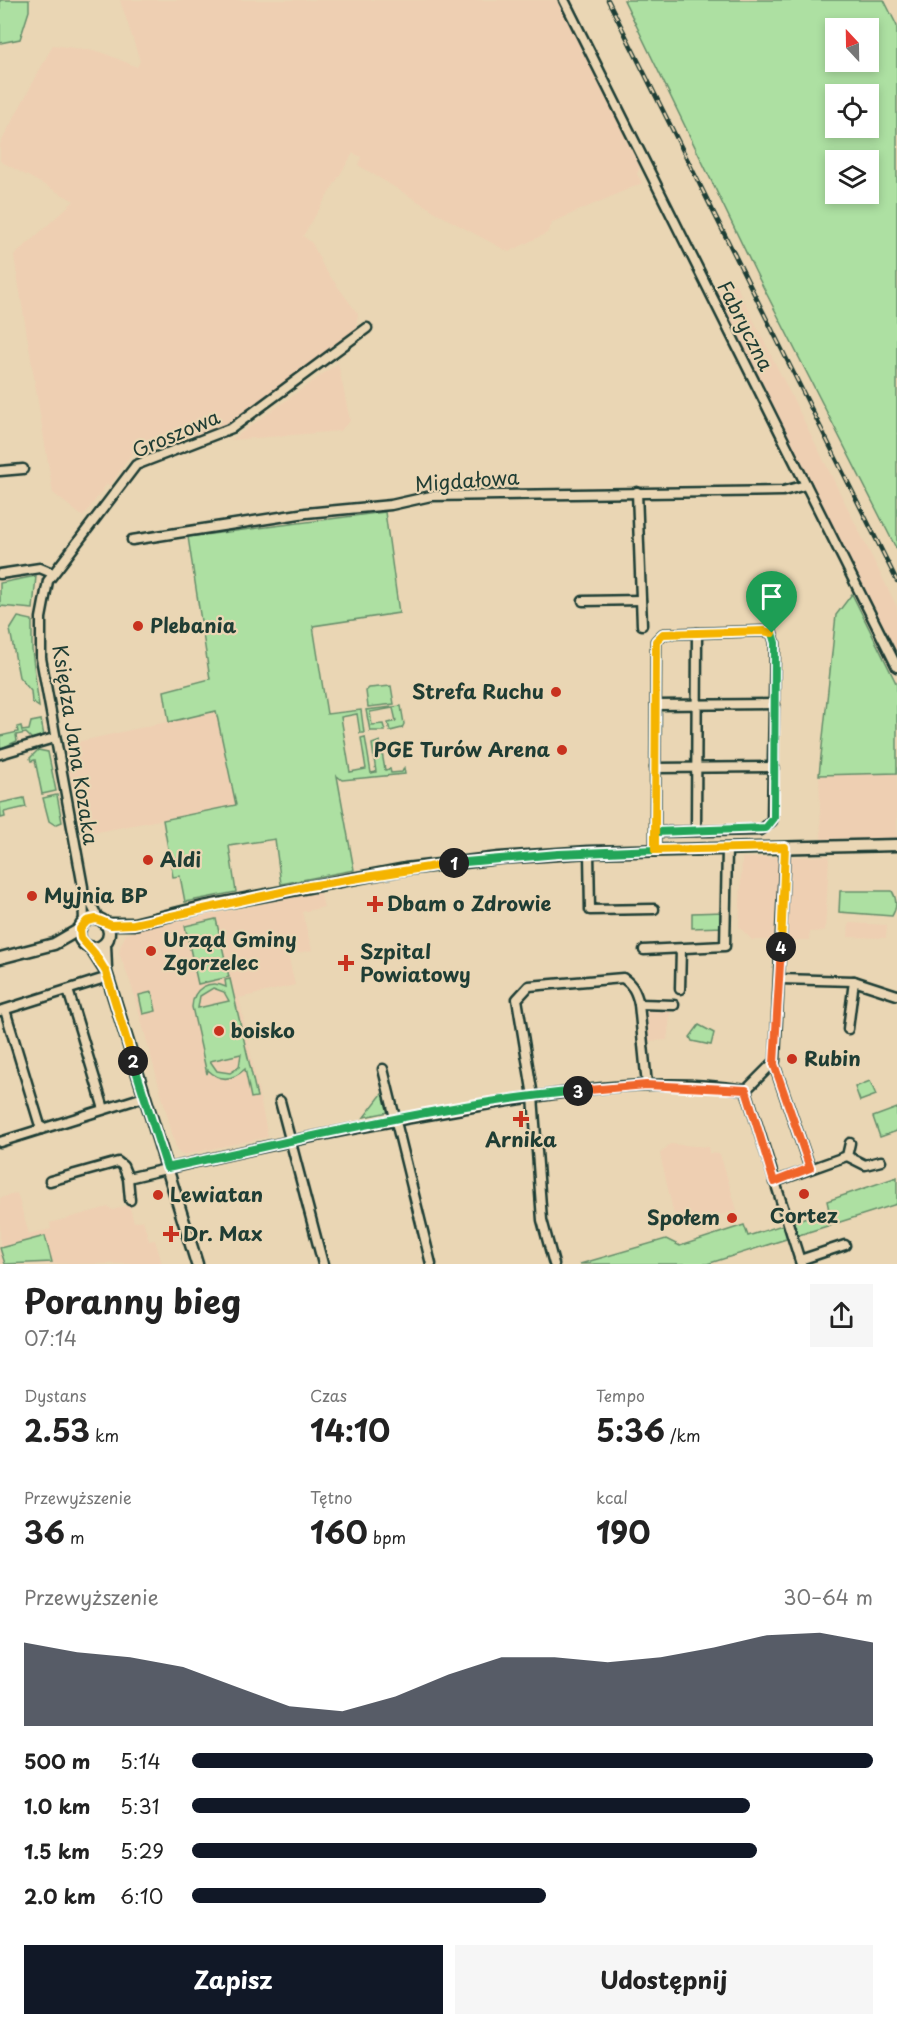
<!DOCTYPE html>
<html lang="pl">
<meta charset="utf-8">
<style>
:root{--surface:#fff;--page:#f6f6f6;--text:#222;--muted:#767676;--accent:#111827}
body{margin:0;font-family:"Playpen Sans",sans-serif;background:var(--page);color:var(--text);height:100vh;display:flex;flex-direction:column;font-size:22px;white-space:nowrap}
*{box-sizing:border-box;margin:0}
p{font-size:20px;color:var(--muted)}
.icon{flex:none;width:33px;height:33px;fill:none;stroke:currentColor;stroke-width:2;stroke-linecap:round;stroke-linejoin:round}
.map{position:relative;height:1264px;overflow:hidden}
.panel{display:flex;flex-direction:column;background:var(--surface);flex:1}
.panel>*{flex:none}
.needle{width:39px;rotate:338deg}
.fabs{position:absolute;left:825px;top:18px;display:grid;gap:12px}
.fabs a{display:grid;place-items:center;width:54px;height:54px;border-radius:0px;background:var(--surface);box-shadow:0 3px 9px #0003;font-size:30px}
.pin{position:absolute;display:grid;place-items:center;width:51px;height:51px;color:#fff;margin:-62px -26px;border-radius:50% 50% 50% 0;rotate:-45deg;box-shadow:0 0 6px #0007}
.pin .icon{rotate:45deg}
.km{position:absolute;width:30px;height:30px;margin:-15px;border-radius:50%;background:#222;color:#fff;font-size:16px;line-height:30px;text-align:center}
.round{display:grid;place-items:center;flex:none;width:63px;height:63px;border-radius:0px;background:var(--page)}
.overview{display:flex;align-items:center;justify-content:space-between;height:102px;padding:0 24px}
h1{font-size:33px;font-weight:700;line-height:45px}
.stats{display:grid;grid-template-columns:repeat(3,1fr);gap:9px;height:102px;padding:6px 24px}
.stats div{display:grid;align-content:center}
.stats b{font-size:30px;font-weight:700}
.stats small{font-size:16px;font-weight:400}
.stats p{font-size:16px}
.chart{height:168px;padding:12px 24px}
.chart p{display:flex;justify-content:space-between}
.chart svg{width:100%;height:108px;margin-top:6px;fill:var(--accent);opacity:.7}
.cta{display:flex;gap:12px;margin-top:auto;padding:12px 24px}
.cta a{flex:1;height:69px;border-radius:0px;background:var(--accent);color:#fff;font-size:24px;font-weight:700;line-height:69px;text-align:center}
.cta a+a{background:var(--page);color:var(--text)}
ul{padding:0 24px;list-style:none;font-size:20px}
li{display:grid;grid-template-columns:96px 72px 1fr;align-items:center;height:45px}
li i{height:15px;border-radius:8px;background:var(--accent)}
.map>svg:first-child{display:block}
.built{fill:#eecfb2}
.green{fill:#ade0a2;stroke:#668e6b;stroke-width:1.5;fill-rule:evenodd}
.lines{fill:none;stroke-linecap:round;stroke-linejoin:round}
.minor-casing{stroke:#1f3d34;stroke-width:13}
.tertiary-casing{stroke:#1f3d34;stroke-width:15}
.secondary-casing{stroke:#1f3d34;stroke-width:15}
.minor{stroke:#ead6b4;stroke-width:8}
.tertiary{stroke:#ead6b4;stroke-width:10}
.secondary{stroke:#ead6b4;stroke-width:10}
.rail-casing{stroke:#1f3d34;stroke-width:4.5}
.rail{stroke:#ead6b4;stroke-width:2;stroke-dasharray:7;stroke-linecap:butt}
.split-1-casing{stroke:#fff;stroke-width:12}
.split-2-casing{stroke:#fff;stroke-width:12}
.split-3-casing{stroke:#fff;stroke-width:12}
.split-4-casing{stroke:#fff;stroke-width:12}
.split-5-casing{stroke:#fff;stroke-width:12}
.split-1{stroke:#22a559;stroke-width:8}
.split-2{stroke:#f5b400;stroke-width:8}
.split-3{stroke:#22a559;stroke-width:8}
.split-4{stroke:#f0652b;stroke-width:8}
.split-5{stroke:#f5b400;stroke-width:8}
.poi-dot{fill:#c8321e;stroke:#ead6b4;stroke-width:2}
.labels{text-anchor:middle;stroke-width:4.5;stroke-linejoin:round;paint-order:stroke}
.street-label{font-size:20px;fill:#1f3d34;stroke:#ead6b4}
.poi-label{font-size:20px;font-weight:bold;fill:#1f3d34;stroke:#ead6b4;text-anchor:start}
</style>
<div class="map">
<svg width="897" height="1264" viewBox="0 0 897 1264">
<rect width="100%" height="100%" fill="#ead6b4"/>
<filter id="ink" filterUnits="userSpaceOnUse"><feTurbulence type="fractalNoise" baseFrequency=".0167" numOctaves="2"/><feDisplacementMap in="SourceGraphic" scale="12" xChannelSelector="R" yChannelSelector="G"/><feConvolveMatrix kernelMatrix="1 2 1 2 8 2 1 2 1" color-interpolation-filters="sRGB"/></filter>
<g filter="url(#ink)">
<g class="built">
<path d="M120,0h437l83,166 -3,8 5,9 -89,39 -6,11 -38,19 -62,-33 -89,-54 3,-8 -8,-4 -50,83 9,7 12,25 34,46 -3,19 -117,87 -44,18 -6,-12 -49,17 -29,43 -3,-2 -24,33 -30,-24 -39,-237 60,-55 -74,-40v-17l53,-99 48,7 36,15 3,-6z"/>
<path d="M735,283l162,324v49l-183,-362z"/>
<path d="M338,363l12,58 -10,10 -109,9z"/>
<path d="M216,711l20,94 -154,30 -19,-90z"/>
<path d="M897,773v65l-76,1 -2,-64z"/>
<path d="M829,856l-4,75 -15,1 -1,8h-24l4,-83z"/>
<path d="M778,857l-1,83h-25l-13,-13 3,-69z"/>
<path d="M320,892l4,15 -22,5 10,38 -24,5 7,30 -56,13 29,139 -86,18 -5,-4 -45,-164 -13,-34 2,-8 5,-11 18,-6z"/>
<path d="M849,923l38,2 -1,13 -38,-1z"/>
<path d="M646,1008h25l-4,32 -20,1z"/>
<path d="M670,1144l39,3v6l11,1 17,56 -60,18 -17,-74z"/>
<path d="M17,1193l12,41 22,-5 -1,-6 58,-16 5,3 16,-5 5,17 9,-2 6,21 6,-1 7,24h-162v-66z"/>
</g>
<g class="green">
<path d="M0,0h29v11l-9,28 -20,4z"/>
<path d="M624,0h260l13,26v524l-141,-277zM868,28v34h-32v-34zM868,94v34h-32v-34zM868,160v34h-32v-34z"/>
<path d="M385,512l14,101 -86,13 14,88 34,-4 3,23h-4l-3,-19 -16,3 9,55 16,-3 -5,-31 4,-1 6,36 5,-1 -4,-28 8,-3 5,29 5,-1 1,4 11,-1 2,-4 1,6 -63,6 -5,-4 17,94 -73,14 -6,-45 -46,7 7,46 -51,10 -5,-26 -7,1 -10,-57 73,-15 -20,-94 -47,11 -5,-31 46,-12 -22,-142z"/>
<path d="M36,576l-3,33 -33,-3v-23z"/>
<path d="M852,594l45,91v88l-78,2 17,-160z"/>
<path d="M18,617l14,3v30l7,57 -7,-5 -1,-11 -12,-14 -9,-47z"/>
<path d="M391,686l3,18 -26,3 -2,-16 3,-3z"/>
<path d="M401,706l3,18 -2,4 -12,3 -2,-8 8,-2 -3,-13 -23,4 2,13 11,-1 2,7h-15l-4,-21z"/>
<path d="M41,720l3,16 -12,3 -6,-6 -10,2 1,6 -17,8v-13l18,-4 -1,-5 4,-1 1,5 7,-1 2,-8z"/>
<path d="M38,750l10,2 8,39 -14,3 -7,-34 -4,1 -1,-3z"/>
<path d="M57,795l5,27 -7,3 -6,-4 -6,-23z"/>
<path d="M24,798l2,9 -22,5 1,5 -4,1 -1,-15z"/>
<path d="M840,891h52c5,8 5,17 0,25l-53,-4z"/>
<path d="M724,912v15l-32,1v-15z"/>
<path d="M216,919l13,58 -31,7 -13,-58z"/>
<path d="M230,979l27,118 -6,1 -6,-29c-12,11 -25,13 -37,1l-1,4 -15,-67c1,-19 17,-28 34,-20l-1,-7zM213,988l11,4 5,9 -31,7 2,-12zM241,1054l-2,13 -9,6 -13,-2 -7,-10z"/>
<path d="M152,992l4,19 -13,3 -4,-19z"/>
<path d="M699,1025l15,8 -3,12 -19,-4 -2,-4z"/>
<path d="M870,1081l6,14 -16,6 -5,-14z"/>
<path d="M385,1090l4,22 -25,5z"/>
<path d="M897,1108v23l-17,6 -7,-20z"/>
<path d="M897,1177v27l-190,60h-127l86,-25 14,7 64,-21 4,11 81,-26 -2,-9z"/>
<path d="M45,1236l7,26 -47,2 -5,-16z"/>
</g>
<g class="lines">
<defs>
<g id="minor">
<path d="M564,0l333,667"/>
<path d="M0,471l23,-2"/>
<path d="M637,492l5,133"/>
<path d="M132,540l174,-27 85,-8 40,-9 352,-5 23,-6"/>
<path d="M0,574l40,-6 12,5"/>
<path d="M583,601l58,-1"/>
<path d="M656,705l119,-1"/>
<path d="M0,754l54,-16"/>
<path d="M655,768l119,-1"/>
<path d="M696,831l1,-198"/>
<path d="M785,847l-10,214 -29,29 55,174"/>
<path d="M655,850l1,-209 7,-7 101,-3 8,2 3,10 -3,178 -11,9 -106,2"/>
<path d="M589,852l1,58 64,-1"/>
<path d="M87,896l12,24"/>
<path d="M84,923l-1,-36 -42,-229v-40l7,-37 88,-116 96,-37 135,-100"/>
<path d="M644,950l81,-4 2,-97"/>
<path d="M780,979l74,2 43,14"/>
<path d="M680,989l1,-40"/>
<path d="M68,990l36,119"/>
<path d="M639,1004l35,1"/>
<path d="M5,1010l36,119"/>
<path d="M0,1011l108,-34"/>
<path d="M848,1029l6,-48"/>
<path d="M774,1064l36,104"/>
<path d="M383,1069l48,195"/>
<path d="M280,1101l43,163"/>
<path d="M0,1142l144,-45"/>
<path d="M847,1156l18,9 16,-4"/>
<path d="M128,1178l2,22"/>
<path d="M50,1181l68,-19 5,4 5,12c110,-27 222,-50 334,-69 92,-16 190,-34 284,-19"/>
<path d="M774,1182l73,-26 3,-13"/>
<path d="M800,1260l45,-15"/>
<path d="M554,1264l-12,-44 -9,-124 -16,-97 12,-13 94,-8c10,7 13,14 16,26l8,81"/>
</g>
<g id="tertiary">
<path d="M105,944l1,24"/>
<path d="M90,947l16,25 91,292"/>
</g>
<g id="secondary">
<circle cx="94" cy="933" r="15"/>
<path d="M105,924h29l69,-17 202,-38 94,-11 90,-6 308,-7"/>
<path d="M0,958l54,-14 26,-15"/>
</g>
</defs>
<use href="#minor" class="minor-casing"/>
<use href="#tertiary" class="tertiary-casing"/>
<use href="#secondary" class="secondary-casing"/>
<use href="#minor" class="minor"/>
<use href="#tertiary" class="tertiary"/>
<use href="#secondary" class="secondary"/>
<defs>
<path id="rail" d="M608,0l289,581"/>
</defs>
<use href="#rail" class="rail-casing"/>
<use href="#rail" class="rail"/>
</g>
</g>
<g class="lines" filter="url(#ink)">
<defs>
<path id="split-1" d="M454,863l104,-9 97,-4v-18l111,-4 8,-10 1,-175 -3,-10"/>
<path id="split-2" d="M133,1061l-27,-89 -11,-18 -14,-16 -1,-9 7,-8 9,-2 15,6 23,-1 175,-38 145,-23"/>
<path id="split-3" d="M133,1061l34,107c136,-29 273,-64 411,-77"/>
<path id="split-4" d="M578,1091l68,-6 100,5 28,92 36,-14 -36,-104 7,-117"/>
<path id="split-5" d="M772,633l-8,-2 -101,3 -7,7 -1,205v4l130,-3 -4,100"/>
</defs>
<use href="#split-1" class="split-1-casing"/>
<use href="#split-2" class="split-2-casing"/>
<use href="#split-3" class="split-3-casing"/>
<use href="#split-4" class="split-4-casing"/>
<use href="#split-5" class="split-5-casing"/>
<use href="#split-1" class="split-1"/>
<use href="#split-2" class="split-2"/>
<use href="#split-3" class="split-3"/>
<use href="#split-4" class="split-4"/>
<use href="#split-5" class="split-5"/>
</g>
<g class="poi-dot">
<circle cx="138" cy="626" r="6"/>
<circle cx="556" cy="692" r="6"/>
<circle cx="562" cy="750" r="6"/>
<circle cx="148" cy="860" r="6"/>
<circle cx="32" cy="896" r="6"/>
<path d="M372 895h6v6h6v6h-6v6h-6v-6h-6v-6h6z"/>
<circle cx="151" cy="951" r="6"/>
<path d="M343 954h6v6h6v6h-6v6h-6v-6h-6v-6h6z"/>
<circle cx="219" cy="1031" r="6"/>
<circle cx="792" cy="1059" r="6"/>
<path d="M518 1110h6v6h6v6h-6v6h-6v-6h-6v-6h6z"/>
<circle cx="804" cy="1194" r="6"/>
<circle cx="158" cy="1195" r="6"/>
<circle cx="732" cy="1218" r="6"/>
<path d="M168 1225h6v6h6v6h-6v6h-6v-6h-6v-6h6z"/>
</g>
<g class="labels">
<g class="street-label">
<text transform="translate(745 326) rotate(63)" y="7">Fabryczna</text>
<text transform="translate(176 434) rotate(-23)" y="7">Groszowa</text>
<text transform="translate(467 481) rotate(-4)" y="7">Migdałowa</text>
<text transform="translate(75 745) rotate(81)" y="7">Księdza Jana Kozaka</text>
</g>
<g class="poi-label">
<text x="150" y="633">Plebania</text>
<text x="544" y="699" text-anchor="end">Strefa Ruchu</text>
<text x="550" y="757" text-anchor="end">PGE Turów Arena</text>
<text x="160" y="867">Aldi</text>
<text x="44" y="903">Myjnia BP</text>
<text x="387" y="911">Dbam o Zdrowie</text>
<text x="163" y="947">Urząd Gminy<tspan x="163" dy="23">Zgorzelec</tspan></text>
<text x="360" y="959">Szpital<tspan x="360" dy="23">Powiatowy</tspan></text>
<text x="231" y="1038">boisko</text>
<text x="804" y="1066">Rubin</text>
<text x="521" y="1147" text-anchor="middle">Arnika</text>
<text x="170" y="1202">Lewiatan</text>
<text x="804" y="1223" text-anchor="middle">Cortez</text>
<text x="720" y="1225" text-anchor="end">Społem</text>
<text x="183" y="1241">Dr. Max</text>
</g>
</g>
</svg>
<div class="fabs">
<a><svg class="needle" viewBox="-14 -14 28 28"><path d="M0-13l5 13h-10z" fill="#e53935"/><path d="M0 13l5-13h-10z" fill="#767676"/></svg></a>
<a><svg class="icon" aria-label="locate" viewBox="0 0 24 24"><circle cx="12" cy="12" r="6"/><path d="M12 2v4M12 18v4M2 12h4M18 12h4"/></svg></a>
<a><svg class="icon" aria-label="layers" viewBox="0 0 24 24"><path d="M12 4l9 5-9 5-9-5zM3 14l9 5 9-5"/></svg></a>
</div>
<div class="pin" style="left:772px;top:633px;background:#1e9e55"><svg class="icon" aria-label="arrive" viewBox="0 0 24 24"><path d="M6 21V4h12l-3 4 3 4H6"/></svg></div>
<b class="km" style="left:454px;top:863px">1</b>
<b class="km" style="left:133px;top:1061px">2</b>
<b class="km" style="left:578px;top:1091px">3</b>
<b class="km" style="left:781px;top:947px">4</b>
</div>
<section class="panel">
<div class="overview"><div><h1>Poranny bieg</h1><p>07:14</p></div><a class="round"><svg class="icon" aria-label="share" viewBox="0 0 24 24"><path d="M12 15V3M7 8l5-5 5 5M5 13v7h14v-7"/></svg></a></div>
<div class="stats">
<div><p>Dystans</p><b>2.53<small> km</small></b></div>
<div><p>Czas</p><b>14:10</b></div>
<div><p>Tempo</p><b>5:36<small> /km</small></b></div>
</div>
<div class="stats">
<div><p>Przewyższenie</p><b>36<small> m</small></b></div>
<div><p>Tętno</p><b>160<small> bpm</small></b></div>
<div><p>kcal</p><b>190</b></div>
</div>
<div class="chart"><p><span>Przewyższenie</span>30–64 m</p>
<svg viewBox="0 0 160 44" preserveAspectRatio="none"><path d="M0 44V10L10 14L20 16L30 20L40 28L50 36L60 38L70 32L80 23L90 16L100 16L110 18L120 16L130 12L140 7L150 6L160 10V44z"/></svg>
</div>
<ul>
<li><b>500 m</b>5:14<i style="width:100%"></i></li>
<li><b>1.0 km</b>5:31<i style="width:82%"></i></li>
<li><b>1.5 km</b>5:29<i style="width:83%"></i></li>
<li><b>2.0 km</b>6:10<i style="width:52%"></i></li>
</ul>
<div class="cta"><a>Zapisz</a><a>Udostępnij</a></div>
</section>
